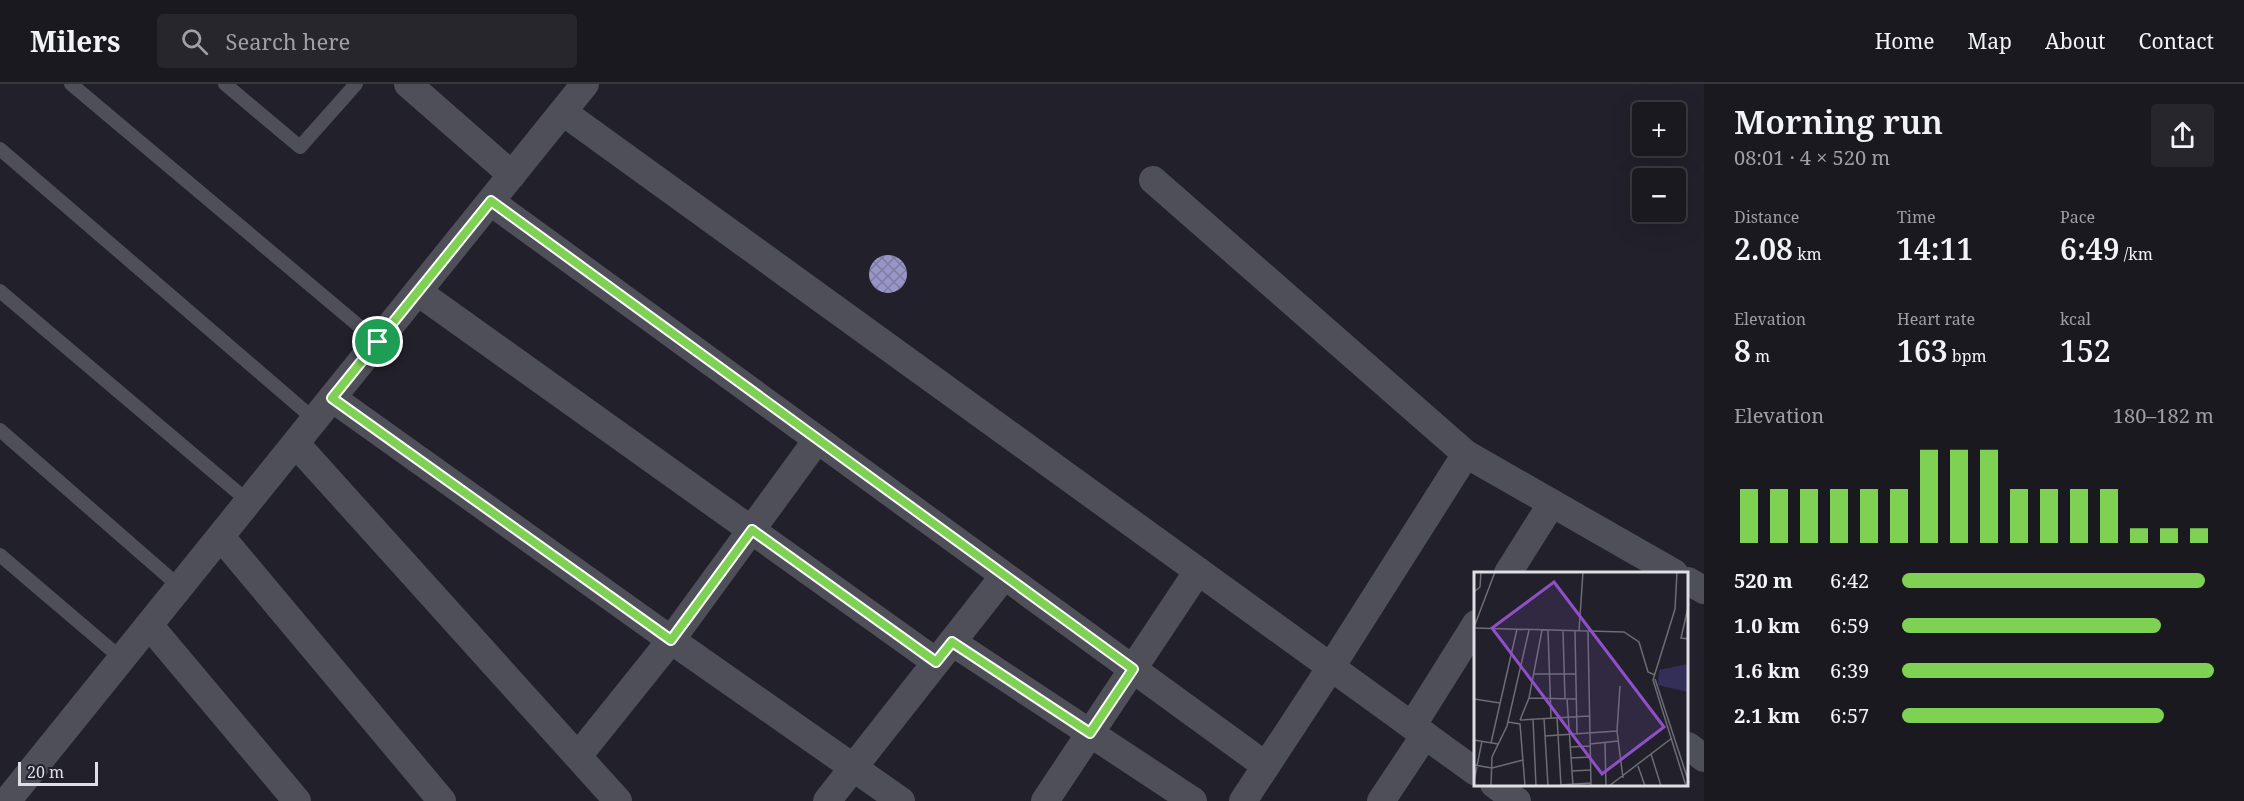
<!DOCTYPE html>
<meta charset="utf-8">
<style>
:root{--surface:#1a1920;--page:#27262d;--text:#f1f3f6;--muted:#9fa0a5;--line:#38383e;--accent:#7ed153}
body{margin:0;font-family:"Noto Serif",serif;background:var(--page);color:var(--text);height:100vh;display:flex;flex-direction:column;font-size:22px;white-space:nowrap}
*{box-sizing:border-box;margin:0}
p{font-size:20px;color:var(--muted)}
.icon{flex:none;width:33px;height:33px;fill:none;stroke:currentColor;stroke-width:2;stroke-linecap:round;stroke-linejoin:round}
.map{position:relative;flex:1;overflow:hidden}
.side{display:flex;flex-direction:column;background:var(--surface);width:540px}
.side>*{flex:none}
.buttons{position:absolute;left:1632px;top:18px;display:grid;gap:12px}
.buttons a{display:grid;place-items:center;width:54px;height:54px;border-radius:6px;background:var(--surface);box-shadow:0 6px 24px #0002,0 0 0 2px var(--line);font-size:30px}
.scale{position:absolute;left:18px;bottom:15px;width:80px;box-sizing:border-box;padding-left:6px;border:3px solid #dedee5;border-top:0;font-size:16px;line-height:21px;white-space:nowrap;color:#dedee5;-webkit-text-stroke:4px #22212b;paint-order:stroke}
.pin{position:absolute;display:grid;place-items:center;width:51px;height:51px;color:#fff;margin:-26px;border:3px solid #fff;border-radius:50%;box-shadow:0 2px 6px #0007}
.round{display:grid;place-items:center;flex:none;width:63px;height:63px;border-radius:6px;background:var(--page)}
.head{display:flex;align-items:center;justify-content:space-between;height:102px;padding:0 30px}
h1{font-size:33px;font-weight:600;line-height:45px}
.metrics{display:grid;grid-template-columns:repeat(3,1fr);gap:9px;height:102px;padding:6px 30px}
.metrics div{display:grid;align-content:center}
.metrics b{font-size:30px;font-weight:600}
.metrics small{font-size:16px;font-weight:400}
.metrics p{font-size:16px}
.chart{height:168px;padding:12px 30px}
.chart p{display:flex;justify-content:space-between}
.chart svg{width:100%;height:108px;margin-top:6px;stroke:var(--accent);stroke-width:6}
ul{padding:0 30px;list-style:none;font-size:20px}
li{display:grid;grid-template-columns:96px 72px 1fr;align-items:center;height:45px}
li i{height:15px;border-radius:8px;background:var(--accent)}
header{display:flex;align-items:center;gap:36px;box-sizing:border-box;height:84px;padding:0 30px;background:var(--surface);border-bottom:2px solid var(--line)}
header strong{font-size:28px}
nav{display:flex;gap:33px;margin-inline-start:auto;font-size:21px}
.search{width:420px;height:54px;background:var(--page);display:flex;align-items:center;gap:15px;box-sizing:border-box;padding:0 21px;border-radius:6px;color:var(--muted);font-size:22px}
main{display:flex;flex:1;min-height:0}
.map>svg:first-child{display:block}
.building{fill:url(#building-cross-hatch)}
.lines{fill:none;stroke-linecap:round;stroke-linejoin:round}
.lane{stroke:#4f4f5a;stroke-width:14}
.street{stroke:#4f4f5a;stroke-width:28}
.route-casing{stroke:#fff;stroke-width:12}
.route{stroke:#7ed153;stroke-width:8}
.inset-road{fill:none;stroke:#6d6d75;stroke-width:1.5}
.view{fill:#8f50c7;fill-opacity:0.15;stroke:#8f50c7;stroke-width:3}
.inset-edge{fill:none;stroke:#dedee5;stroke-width:3}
</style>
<header>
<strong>Milers</strong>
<div class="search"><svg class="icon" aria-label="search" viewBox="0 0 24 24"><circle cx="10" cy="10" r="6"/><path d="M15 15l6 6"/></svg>Search here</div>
<nav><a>Home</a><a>Map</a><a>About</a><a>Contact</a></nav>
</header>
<main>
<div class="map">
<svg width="1704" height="717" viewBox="0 0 1704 717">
<defs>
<pattern id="building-cross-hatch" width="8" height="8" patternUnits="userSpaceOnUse" patternTransform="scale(1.5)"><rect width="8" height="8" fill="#9895c7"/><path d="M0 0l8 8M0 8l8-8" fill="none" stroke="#7e7ca0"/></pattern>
</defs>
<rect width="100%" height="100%" fill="#22212b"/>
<circle class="building" cx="888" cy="190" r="19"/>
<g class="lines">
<g class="lane">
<path d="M71,0l307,258"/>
<path d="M225,0l75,63 56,-63"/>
<path d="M0,65l315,271"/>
<path d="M0,207l249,211"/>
<path d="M0,346l180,157"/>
<path d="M0,471l122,104"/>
</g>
<g class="street">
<path d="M408,0l104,91"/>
<path d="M563,28l913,660"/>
<path d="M1153,96l313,274 208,119"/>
<path d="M491,118l775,564"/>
<path d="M418,208l518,370"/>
<path d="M332,314l339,242 230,161"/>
<path d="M296,360l322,357"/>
<path d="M221,453l221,264"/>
<path d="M1508,489l44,-70"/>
<path d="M1688,497l16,9"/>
<path d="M149,541l148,176"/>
<path d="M952,558l241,159"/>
<path d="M1412,642l64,-102"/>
<path d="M1688,662l16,12"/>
<path d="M578,672l93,-116 146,-200"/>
<path d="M1494,700l23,17"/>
<path d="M7,717l578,-717"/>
<path d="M827,717l177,-225"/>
<path d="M1045,717l153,-230"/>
<path d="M1243,717l88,-134 135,-213"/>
<path d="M1381,717l44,-66"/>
</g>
</g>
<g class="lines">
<defs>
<path id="route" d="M491,117l642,468 -43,64 -138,-91 -16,20 -184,-132 -81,110 -339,-242z"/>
</defs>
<use href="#route" class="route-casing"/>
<use href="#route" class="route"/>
</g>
<g transform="translate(1474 488)">
<rect width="214" height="214" fill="#22212b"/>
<path d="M214,92v28l-30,-7 1,-15z" fill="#332f58"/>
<path class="inset-road" d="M203,0l-2,37 -22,71 33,106M0,20l6,-5 1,-15M215,31l-8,35 8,1M0,55l21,-55M0,56l150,4 15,10 9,30 7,3M74,58l3,88M89,59l2,68M101,59l2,103M105,59l4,-59M114,60l3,154M59,102h43M181,107l34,104M146,114l-3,45 6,47M55,126l47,1M0,127l26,4M93,127l6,87M83,145l4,69M70,146l4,68M59,147l3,67M46,148l9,-22 13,-68M46,148l69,-4M34,150l12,2 5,62M71,164l72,-5M0,168l24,4M17,171l26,-114M131,171l1,43M116,172l28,-3M96,175l20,-1M177,182l10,32M97,186l19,-1M0,193l18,3 31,-8M164,194l7,20M98,199l18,-1M0,209l8,-40M86,213l31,-2M17,214l1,-29 15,-31 22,-96M135,214l63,-48"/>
<path class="view" d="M80,10l110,145 -62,47 -110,-146z"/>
<rect width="214" height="214" class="inset-edge"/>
</g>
</svg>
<div class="buttons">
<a>+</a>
<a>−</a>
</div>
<div class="scale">20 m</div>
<div class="pin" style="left:378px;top:258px;background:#1e9e55"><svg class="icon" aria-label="arrive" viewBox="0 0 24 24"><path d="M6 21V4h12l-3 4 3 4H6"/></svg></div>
</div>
<section class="side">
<div class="head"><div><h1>Morning run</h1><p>08:01 · 4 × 520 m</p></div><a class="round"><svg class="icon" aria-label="share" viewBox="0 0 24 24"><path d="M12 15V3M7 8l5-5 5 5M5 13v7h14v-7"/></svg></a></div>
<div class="metrics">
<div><p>Distance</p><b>2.08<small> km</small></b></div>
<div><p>Time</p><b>14:11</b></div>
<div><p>Pace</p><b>6:49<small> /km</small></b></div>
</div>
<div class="metrics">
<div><p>Elevation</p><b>8<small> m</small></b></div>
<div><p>Heart rate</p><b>163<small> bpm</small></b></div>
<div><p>kcal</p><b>152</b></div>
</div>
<div class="chart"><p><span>Elevation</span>180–182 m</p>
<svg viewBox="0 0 160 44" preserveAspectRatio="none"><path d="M5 44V22M15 44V22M25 44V22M35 44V22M45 44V22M55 44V22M65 44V6M75 44V6M85 44V6M95 44V22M105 44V22M115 44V22M125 44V22M135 44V38M145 44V38M155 44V38"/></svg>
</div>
<ul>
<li><b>520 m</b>6:42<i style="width:97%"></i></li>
<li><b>1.0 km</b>6:59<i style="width:83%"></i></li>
<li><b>1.6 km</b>6:39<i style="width:100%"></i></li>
<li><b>2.1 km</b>6:57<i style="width:84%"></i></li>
</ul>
</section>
</main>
